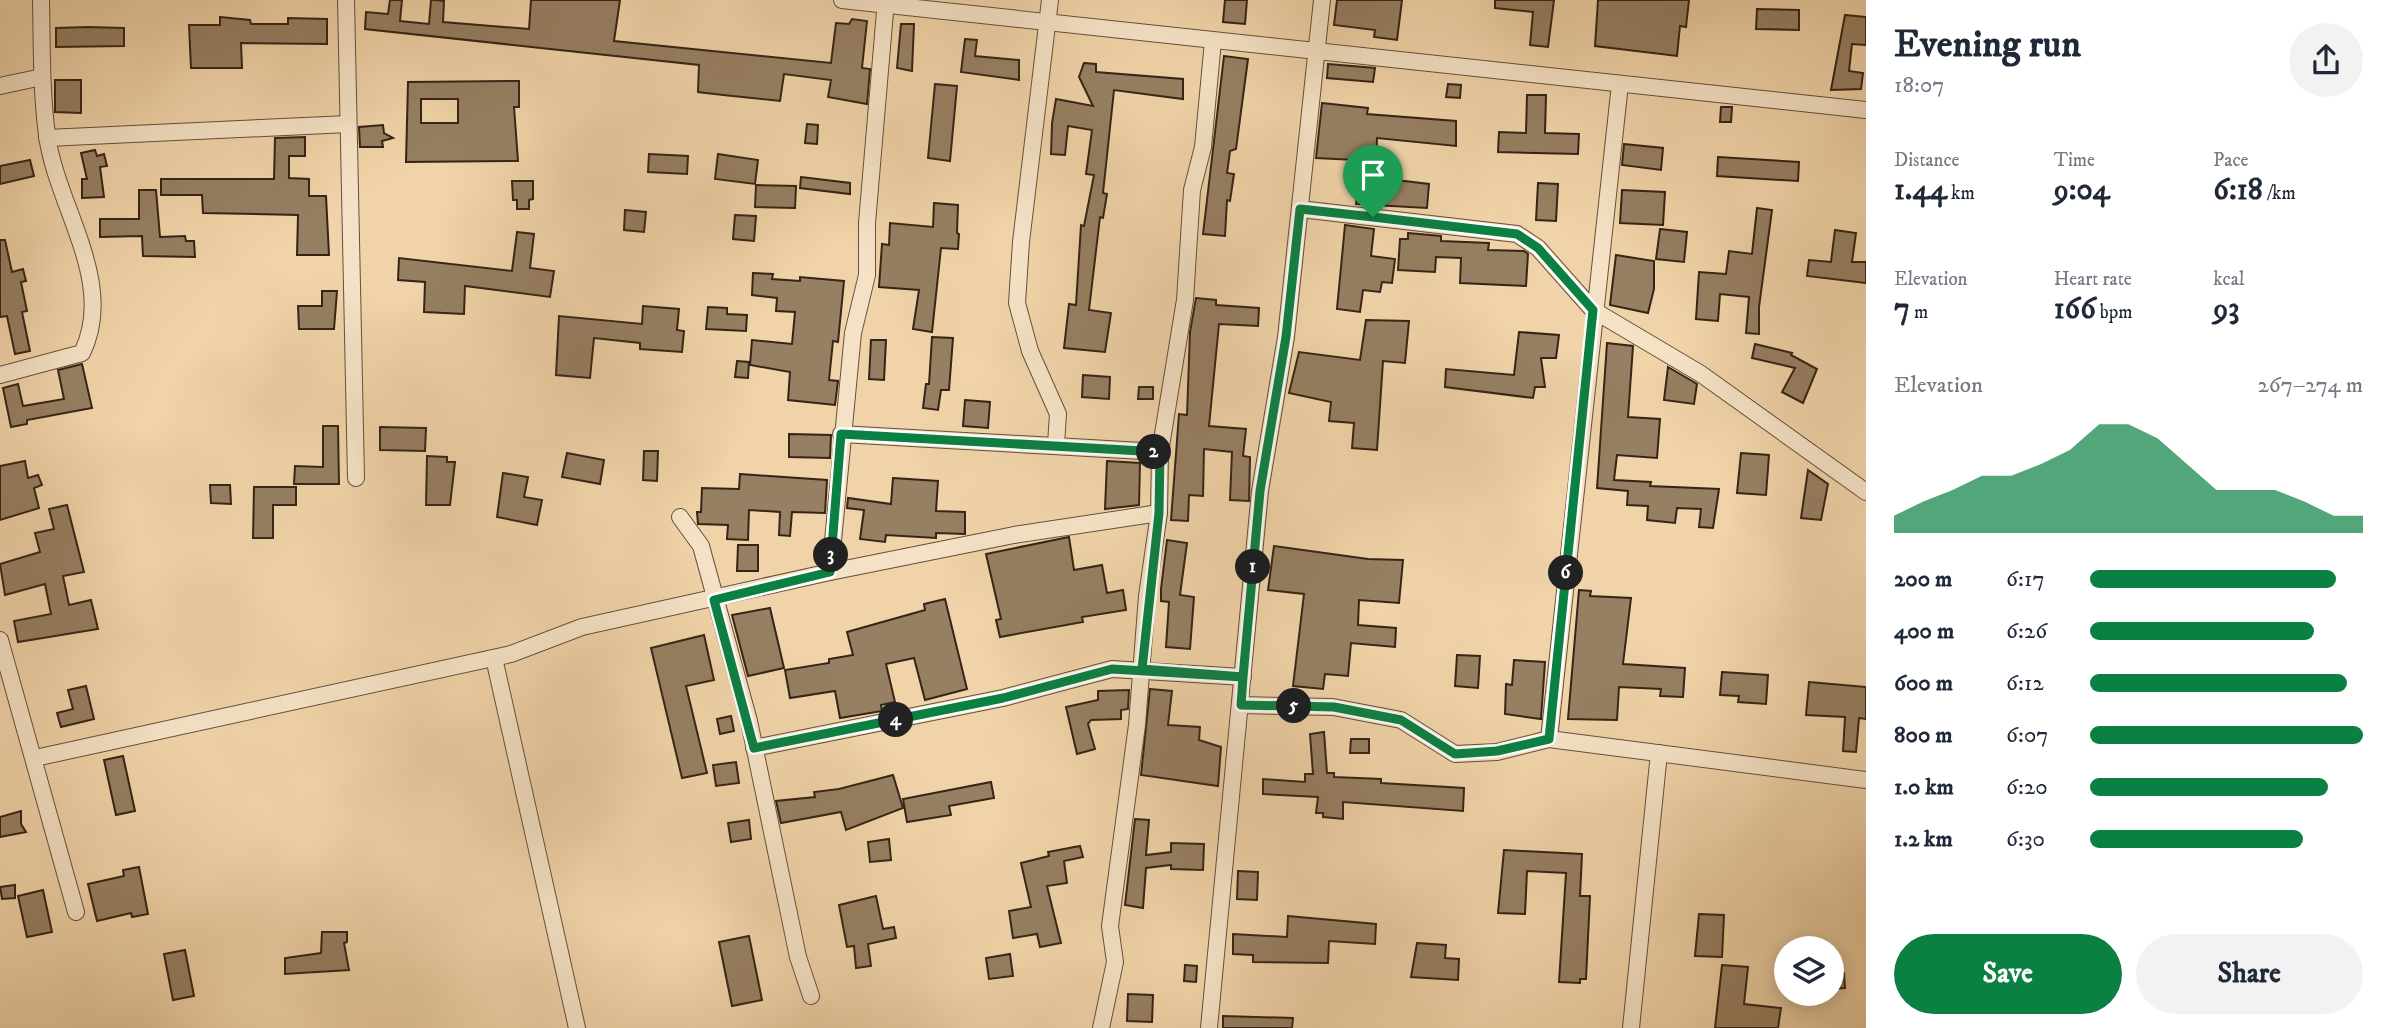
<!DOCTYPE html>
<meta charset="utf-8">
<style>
:root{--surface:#fff;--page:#f2f2f3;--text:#1f2937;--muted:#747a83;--accent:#0b8043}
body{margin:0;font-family:"IM FELL DW Pica",serif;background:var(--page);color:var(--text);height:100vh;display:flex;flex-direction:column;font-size:26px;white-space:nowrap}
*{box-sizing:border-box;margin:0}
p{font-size:23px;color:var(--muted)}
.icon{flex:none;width:38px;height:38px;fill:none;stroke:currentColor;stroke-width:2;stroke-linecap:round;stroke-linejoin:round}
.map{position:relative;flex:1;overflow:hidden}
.sheet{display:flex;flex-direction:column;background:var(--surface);width:525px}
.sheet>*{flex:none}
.fabs{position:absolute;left:1774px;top:936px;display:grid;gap:14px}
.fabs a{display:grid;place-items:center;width:70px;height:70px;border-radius:50%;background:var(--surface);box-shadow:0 4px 18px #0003;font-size:35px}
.pin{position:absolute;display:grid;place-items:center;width:60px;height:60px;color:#fff;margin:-72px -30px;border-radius:50% 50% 50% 0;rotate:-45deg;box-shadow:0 0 7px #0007}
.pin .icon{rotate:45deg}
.km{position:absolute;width:35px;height:35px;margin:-18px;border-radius:50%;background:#222;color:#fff;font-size:19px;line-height:35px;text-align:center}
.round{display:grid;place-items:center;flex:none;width:74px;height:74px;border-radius:37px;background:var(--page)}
.headline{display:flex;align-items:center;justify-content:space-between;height:119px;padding:0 28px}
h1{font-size:38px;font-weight:700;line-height:52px}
.figures{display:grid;grid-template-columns:repeat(3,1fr);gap:10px;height:119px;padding:7px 28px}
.figures div{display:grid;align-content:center}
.figures b{font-size:30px;font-weight:700}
.figures small{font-size:19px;font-weight:400}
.figures p{font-size:19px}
.chart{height:196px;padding:14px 28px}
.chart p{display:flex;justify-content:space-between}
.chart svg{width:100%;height:126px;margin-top:7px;fill:var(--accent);opacity:.7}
.button{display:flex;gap:14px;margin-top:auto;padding:14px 28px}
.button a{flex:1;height:80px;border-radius:42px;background:var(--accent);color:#fff;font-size:28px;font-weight:700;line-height:80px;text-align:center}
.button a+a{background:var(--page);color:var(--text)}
ul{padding:0 28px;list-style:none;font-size:23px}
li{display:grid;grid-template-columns:112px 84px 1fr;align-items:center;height:52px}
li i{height:18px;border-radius:9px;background:var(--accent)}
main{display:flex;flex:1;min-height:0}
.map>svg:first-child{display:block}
.building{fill:#967f62;stroke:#352417;stroke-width:2;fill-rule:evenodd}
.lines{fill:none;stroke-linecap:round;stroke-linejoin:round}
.street-casing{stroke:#64503b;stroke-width:18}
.street{stroke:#f5e2c6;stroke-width:16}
.route-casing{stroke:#fff;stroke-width:14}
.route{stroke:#0b8043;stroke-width:9}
</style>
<main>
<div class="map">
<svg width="1866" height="1028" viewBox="0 0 1866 1028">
<rect width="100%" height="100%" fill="#f0d3a8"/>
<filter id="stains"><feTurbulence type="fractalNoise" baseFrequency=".00286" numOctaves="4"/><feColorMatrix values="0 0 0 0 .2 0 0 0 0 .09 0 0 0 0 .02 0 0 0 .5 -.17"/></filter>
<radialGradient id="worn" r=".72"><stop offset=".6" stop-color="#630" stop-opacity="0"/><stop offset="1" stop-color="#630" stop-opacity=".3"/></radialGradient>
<g class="building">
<path d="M390,0h12l-2,21 29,3 2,-24h4l9,1 -1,21 86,7 2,-29h89l-6,41 217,22 5,-40 13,1 3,-5 15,2 -5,47 8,1 -3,35 -39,-7 3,-17 -47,-6 -4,27 -57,-6 -25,-3 1,-27 -334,-36 1,-17 22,2z"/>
<path d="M1225,0h22l-2,24 -22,-2z"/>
<path d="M1337,0h65l-5,40 -23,-3 1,-7 -41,-5z"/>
<path d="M1495,0h59l-6,47 -18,-2 3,-33 -38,-4z"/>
<path d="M1598,0h91l-3,27 -6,-1 -3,30 -82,-10z"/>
<path d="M1757,9l42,1v20l-43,-1z"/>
<path d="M1845,15l21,2v28l-14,-1 -3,27 14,2 -2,16 -30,1z"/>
<path d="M220,17l30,3 1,4h37v-6l39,1v25l-86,-1 1,25h-51l-2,-43h31z"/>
<path d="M901,24h13l-2,47 -15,-3z"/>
<path d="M88,27l36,1v18l-68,1v-19z"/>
<path d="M965,39l12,1 -2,16 44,4v20l-58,-8z"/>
<path d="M1224,56l24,3 -12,90 -6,2 -3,22 7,1 -4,27 -3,-1 -2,36 -22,-2z"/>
<path d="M1084,63l12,1v8l87,7v20l-69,-9 -11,103 4,1 -4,24 -3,-1 -11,93 22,3 -6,39 -41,-4 5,-44 7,1 5,-80 3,1 10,-51 -8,-1 6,-44 -24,-4 -3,29 -14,-1 1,-31 4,-24 37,7 -14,-29z"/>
<path d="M1328,64l47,4 -2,14 -46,-4z"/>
<path d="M55,80h26v33l-26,-1z"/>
<path d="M519,81v26h-5l4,54 -112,1 2,-80zM421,99h37v24h-37z"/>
<path d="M935,84l22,2 -7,75 -22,-3z"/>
<path d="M1448,84l13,1 -1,13 -14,-1z"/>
<path d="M1527,95h19l-1,38 34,1 -1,20 -80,-2 1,-20 27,1z"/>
<path d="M1322,103l46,5 -1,6 89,7v25l-79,-8 -1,23 -60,-3z"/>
<path d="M1721,107h11l-1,15h-11z"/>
<path d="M807,124l11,1 -1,19 -12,-1z"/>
<path d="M383,125l1,8 9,5 -11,3 1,6h-23l-1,-20z"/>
<path d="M305,137v19h-16v22l20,1v17h17l3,59h-32l1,-40 -95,-2 -1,-18h-41v-16h113l1,-41z"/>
<path d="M1624,144l39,4 -2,22 -39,-5z"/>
<path d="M95,150l2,6 7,-2 3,12 -7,1 4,30 -22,1v-19h5l-6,-26z"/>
<path d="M649,154l39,2 -1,18 -39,-2z"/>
<path d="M718,154l40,6 -3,24 -40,-5z"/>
<path d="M1718,157l81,5 -1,19 -81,-5z"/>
<path d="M30,160l4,16 -34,8v-18z"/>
<path d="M801,177l49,6v11l-50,-6z"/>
<path d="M1388,179l41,5 -2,24 -71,-4 3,-21 29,3z"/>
<path d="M512,181h21v18l-4,1v9h-12v-9h-4z"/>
<path d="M1538,183l20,1 -2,37 -20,-1z"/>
<path d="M756,185l40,1 -1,22 -40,-1z"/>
<path d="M139,190h17l4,47 25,-1 1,5h8l1,16 -52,-1 -1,-20 -42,1v-18h39z"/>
<path d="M1622,190l43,2 -2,33 -43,-2z"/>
<path d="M934,203l24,2 -1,28 2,1 -1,15 -17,-1 -9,84 -19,-3 6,-39 -40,-3 3,-43 7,1 1,-22 43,4z"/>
<path d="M1757,208l15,2 -13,97v27l-13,-1 3,-36 -29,-3 -2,27 -22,-2 3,-47 27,2 3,-23 23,3z"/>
<path d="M625,210l21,2 -2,20 -20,-2z"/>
<path d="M735,215l21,1 -2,25 -21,-2z"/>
<path d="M1345,225l29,4 -3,27 24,3 -3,24 -10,-1 -2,10 -17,-2 -3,22 -23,-3z"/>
<path d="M1660,229l27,3 -3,30 -28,-3z"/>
<path d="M1835,230l21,3 -4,29h14v21l-59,-7 2,-16 22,2z"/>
<path d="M517,232l17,2 -4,34 24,3 -4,26 -85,-11 -1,28 -40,-2 1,-30 -27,-2 1,-22 113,13z"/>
<path d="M1408,233l33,3v5l48,2 -1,7 36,1 4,3 -2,32 -66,-3 1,-25 -25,-1 -1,15 -37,-2 2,-31h8z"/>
<path d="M0,240h5l7,32 11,-3 3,12 -5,1 6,29 -5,1 8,39 -15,3 -8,-38 -7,1z"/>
<path d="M1616,255l38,6v28l-6,24 -38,-8z"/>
<path d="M753,273l20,1 -1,5 28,2v-4l44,4 -6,61 -5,-1 -4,39 9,1 -3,24 -47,-5 2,-28 -40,-7 2,-25 40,4 3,-32 -19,-1 1,-13 -25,-3z"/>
<path d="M322,291h15l-3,38h-35l-1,-23h24z"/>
<path d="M1196,298l20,2v5l43,3 -1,18 -39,-2 -10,102 37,3 -3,27 7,1 -1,44 -19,-1 2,-48 -28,-3 -1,47 -14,-1 -1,26 -17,-1 8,-106 8,1 3,-83z"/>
<path d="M643,306l36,3 -2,21 7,1 -2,21 -42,-3v-6l-46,-5 -4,40 -34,-3 3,-59 83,8z"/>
<path d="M708,307l19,1v6l20,1 -1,16 -40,-2z"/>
<path d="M1366,320l43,1 -4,42 -22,-2 -6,89 -25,-2 2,-25 -25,-2 2,-19 -42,-9 10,-41 61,8z"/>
<path d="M1519,332l40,3 -3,23h-15l4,29h-10l-2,11 -88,-11 1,-18 68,6z"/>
<path d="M932,337l21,1 -4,52h-8l-3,20 -15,-2 3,-24h3z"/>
<path d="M871,340h15l-2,40 -15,-1z"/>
<path d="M1607,343l26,3 -5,71 32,2 -3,39 -40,-3 -3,25 37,2 -1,4 69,3 -6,39 -14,-1 2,-18 -24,-1 -2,15 -28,-3 1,-14 -21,-1 1,-14 -31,-3z"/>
<path d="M1755,344l37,9 -1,2 26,14 -14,34 -21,-11 13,-24 -43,-10z"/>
<path d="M737,361l12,1 -1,16 -13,-1z"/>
<path d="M82,364l10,44 -65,12v4l-16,3 -8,-39 15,-4 5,22 41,-7 -6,-29z"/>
<path d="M1668,367l29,17 -3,20 -30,-4z"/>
<path d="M1083,375l27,2 -1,22 -27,-2z"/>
<path d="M1139,387h14v12h-15z"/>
<path d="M965,400l25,2 -2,26 -25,-2z"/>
<path d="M323,426h15l1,58h-45l1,-18 28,1z"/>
<path d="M380,427l46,1 -1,23 -45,-1z"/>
<path d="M789,434l42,1 -1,23 -41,-1z"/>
<path d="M644,451h14l-1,30 -14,-1z"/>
<path d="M567,453l37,7 -4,24 -38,-7z"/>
<path d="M1741,453l28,2 -3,40 -29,-2z"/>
<path d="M427,456l20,1v5h8l-5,43h-24z"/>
<path d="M25,461l3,17 10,-3 4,10 -8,3 5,20 -39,12v-54z"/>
<path d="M1107,461l33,2 -1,42 -34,4z"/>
<path d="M1808,470l20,14 -7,36 -20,-2z"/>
<path d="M503,473l25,4 -4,20 18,3 -5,25 -40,-8z"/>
<path d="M740,474l87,6 -2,33 -33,-1 -2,24 -11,-1 1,-23 -31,-2 -1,30 -21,-1 1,-14 -30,-1 -1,-12h4l1,-24 37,1z"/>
<path d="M893,478l45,3 -2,30 29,1v22l-29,-1v5l-50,-3 -1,7 -25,-3 4,-29 -17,-2 1,-10 43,6z"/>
<path d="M210,485h20l1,19 -20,-1z"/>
<path d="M254,487h42v18h-23v33h-20z"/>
<path d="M67,505l17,67 -21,4 6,29 22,-5 7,29 -80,13 -4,-21 37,-7 -6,-30 -40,11 -5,-31 40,-12 -5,-19 19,-4 -5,-20z"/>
<path d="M1069,537l5,33 28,-5 5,28 16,-3 3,20 -44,7 1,5 -83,15 -4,-17 5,-1 -15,-65z"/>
<path d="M1167,540l20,3 -7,52 14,2 -4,52 -24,-2 3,-45 -8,-1v-12z"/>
<path d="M738,545h20v26h-21z"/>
<path d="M1274,546l94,13 35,1 -4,43 -40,-3 -1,25 38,3 -1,19 -44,-4 -3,33 -23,-2 -2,15 -30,-3 11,-92 -36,-4z"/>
<path d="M1579,590l12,1 -1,5 41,2 -8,66 62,4 -2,29 -23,-1 1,-7 -42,-2 -2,33 -49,-1z"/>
<path d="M945,599l22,90 -42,11 -11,-42 -28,6 9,38 -14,3 1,6 -42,7 -5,-27 -45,7 -5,-28 44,-7v-4l24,-4 -6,-23 78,-22 -1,-6z"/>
<path d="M770,608l14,60 -36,8 -16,-61z"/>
<path d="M704,635l10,45 -28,6 21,87 -25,5 -31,-130z"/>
<path d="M1457,655l23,1 -2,32 -23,-2z"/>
<path d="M1514,660l31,2 -4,57 -36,-5 1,-30 6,1z"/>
<path d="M1722,672l46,3 -2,29 -28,-2 1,-6 -19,-1z"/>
<path d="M1809,682l57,5v32l-7,-1 -3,34 -13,-1 2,-34 -39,-2z"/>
<path d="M86,686l8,33 -33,8 -4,-14 16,-4 -5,-19z"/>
<path d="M1150,689l22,2 -4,34 32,2 -1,13 22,7 -3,39 -77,-11z"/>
<path d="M1129,690l-1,19 -7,1v9l-30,1 -3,4 7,25 -18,5 -11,-47 32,-7v-9z"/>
<path d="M731,716l3,15 -14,3 -3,-15z"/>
<path d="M1324,732l3,41h7v4l47,2v4l83,5 -1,23 -120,-9v17l-20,-2v-4h-7l2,-16 -55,-3v-15l42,3v-8h8l-3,-40z"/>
<path d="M1351,739h18v14h-19z"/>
<path d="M123,756l12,55 -19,4 -12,-55z"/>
<path d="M736,762l3,21 -23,3 -3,-21z"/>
<path d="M893,775l10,33 -57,22 -5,-18 -60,11 -5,-22 39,-4 -1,-5 25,-3z"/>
<path d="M991,782l3,16 -45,8 2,9 -44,7 -4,-23z"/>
<path d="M21,811v13l5,8 -26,5v-20z"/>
<path d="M1135,819l14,1 -3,35 25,-3v-9l33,1 -1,26 -32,-1v-4l-25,3 -3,40 -18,-3z"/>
<path d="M749,820l2,19 -20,3 -3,-19z"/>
<path d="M889,839l2,21 -21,2 -2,-20z"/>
<path d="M1080,846l3,11 -19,4 3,22 -20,3 14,57 -21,4 -3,-13 -24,4 -4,-27 22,-4 -10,-44 28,-7 -1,-4z"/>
<path d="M1504,850l78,4 -2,42h10l-4,83h-6v4l-21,-1 7,-109 -39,-2 -2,43 -27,-1z"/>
<path d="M139,867l9,47 -16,3 -1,-4 -34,8 -9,-37 36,-8 -1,-6z"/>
<path d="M1238,871l20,1 -1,28 -20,-1z"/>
<path d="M15,885v13l-13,1 -2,-12z"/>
<path d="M43,890l9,42 -25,5 -9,-41z"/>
<path d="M876,896l7,33 11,-2 2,11 -28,6 3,22 -15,2 -2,-22 -7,1 -8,-42z"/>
<path d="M1699,914l25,1 -2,42 -27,-1z"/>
<path d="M1288,916l88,8 -1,20 -46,-3 -1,22 -75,-1v-7l-20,-1v-20l54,3z"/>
<path d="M322,932h25v10l-3,1 5,27 -64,4v-16l36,-5z"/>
<path d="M749,936l13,64 -30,6 -13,-64z"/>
<path d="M1417,943l29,2 -1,13 14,1 -1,21 -47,-3z"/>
<path d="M185,950l9,46 -21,4 -9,-46z"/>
<path d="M1010,954l3,22 -24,3 -3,-21z"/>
<path d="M1185,965l12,1 -1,16 -12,-1z"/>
<path d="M1722,965l26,2 -4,37 37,4 -3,20h-63z"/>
<path d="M1832,973h12l1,15 -13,1z"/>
<path d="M1128,994l25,1 -1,27 -25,-1z"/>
<path d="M1223,1016l70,2 -1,10h-69z"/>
</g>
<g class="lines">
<defs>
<g id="street">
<path d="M346,0l10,478"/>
<path d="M842,0l1024,110"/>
<path d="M1050,0l-29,242 -4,61 13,48 28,63 -2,30"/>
<path d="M0,86l42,-9"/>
<path d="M47,138l301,-14"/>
<path d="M1300,209l217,25 21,14 55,62 108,64 165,118"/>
<path d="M0,375l82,-22c35,-71 -26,-147 -35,-218 -6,-45 -5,-90 -6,-135"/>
<path d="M841,434l319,18"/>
<path d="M680,517l21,29 48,175 49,236 13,39"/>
<path d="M830,572l23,-239 14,-58v-52l19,-223"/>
<path d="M0,640l76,272"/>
<path d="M494,658l83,370"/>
<path d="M1241,705l92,2 68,13 54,34 42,-2 52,-13 317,41"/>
<path d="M1549,739l71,-655"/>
<path d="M754,748l249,-50 109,-29 131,8"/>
<path d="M35,758l476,-104 71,-27 248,-55 184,-37 145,-22"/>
<path d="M1101,1028l14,-66 -5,-36 27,-201 10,-129 12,-83 1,-61 25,-152 7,-110 11,-43 10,-106"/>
<path d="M1209,1028l51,-537 26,-154 36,-337"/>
<path d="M1631,1028l28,-275"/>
</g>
</defs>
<use href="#street" class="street-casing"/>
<use href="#street" class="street"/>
</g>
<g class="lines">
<defs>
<path id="route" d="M1373,217l-73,-8 -14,128 -26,154 -17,186 -101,-8 17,-156 1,-61 -319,-18 -11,138 -116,28 40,148 249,-50 109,-29 131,8 -2,28 93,2 67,13 54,34 42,-3 52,-12 44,-429 -55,-62 -21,-14 -144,-17"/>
</defs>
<use href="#route" class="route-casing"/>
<use href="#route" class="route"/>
</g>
<rect width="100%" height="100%" filter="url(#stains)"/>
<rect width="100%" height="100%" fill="url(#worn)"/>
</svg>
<div class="fabs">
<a><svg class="icon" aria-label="layers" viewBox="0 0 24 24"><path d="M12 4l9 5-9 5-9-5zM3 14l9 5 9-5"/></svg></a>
</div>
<div class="pin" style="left:1373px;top:217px;background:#1e9e55"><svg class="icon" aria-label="arrive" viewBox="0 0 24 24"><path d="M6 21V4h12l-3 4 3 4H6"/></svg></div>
<b class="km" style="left:1253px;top:567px">1</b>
<b class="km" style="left:1154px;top:452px">2</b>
<b class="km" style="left:831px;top:555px">3</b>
<b class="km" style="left:896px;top:720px">4</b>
<b class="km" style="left:1294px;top:706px">5</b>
<b class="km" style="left:1566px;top:573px">6</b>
</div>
<section class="sheet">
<div class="headline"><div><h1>Evening run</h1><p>18:07</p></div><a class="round"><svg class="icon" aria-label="share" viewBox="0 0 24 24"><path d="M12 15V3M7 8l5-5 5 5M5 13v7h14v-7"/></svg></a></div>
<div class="figures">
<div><p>Distance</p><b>1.44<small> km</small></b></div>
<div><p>Time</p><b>9:04</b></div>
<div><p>Pace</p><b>6:18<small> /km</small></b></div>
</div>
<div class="figures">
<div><p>Elevation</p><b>7<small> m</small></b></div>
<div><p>Heart rate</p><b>166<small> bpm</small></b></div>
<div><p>kcal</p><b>93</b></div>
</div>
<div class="chart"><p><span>Elevation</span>267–274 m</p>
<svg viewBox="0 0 160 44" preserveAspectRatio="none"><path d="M0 44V38L10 33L20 29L30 24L40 24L50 20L60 15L70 6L80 6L90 11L100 20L110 29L120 29L130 29L140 33L150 38L160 38V44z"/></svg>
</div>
<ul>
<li><b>200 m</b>6:17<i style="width:90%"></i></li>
<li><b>400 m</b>6:26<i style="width:82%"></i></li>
<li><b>600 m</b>6:12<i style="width:94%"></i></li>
<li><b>800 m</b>6:07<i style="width:100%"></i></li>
<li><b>1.0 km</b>6:20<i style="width:87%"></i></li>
<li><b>1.2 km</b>6:30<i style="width:78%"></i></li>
</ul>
<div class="button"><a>Save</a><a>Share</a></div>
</section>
</main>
